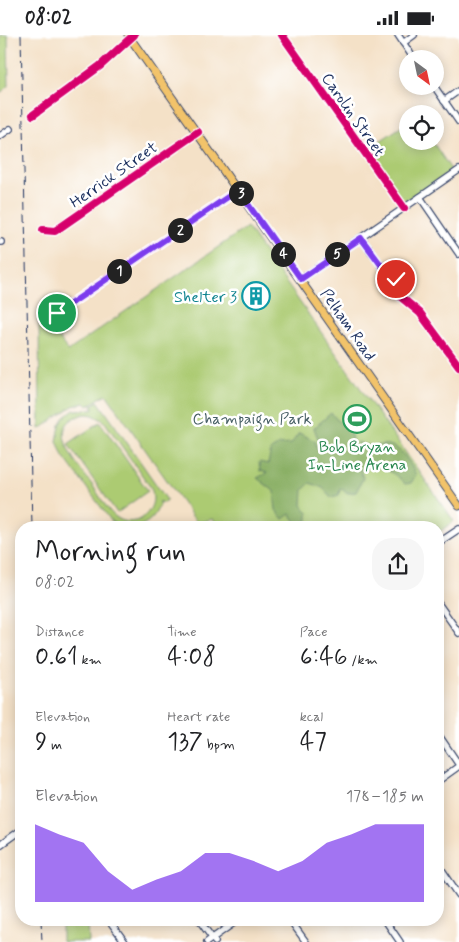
<!DOCTYPE html>
<meta charset="utf-8">
<style>
:root{--surface:#fff;--page:#f6f6f6;--text:#202124;--muted:#757577;--accent:#7c3aed}
body{margin:0;font-family:Mynerve,sans-serif;background:var(--page);color:var(--text);height:100vh;display:flex;flex-direction:column;font-size:19px;white-space:nowrap}
*{box-sizing:border-box;margin:0}
p{font-size:16px;color:var(--muted)}
.icon{flex:none;width:28px;height:28px;fill:none;stroke:currentColor;stroke-width:2;stroke-linecap:round;stroke-linejoin:round}
.map{position:relative;flex:1;overflow:hidden}
.panel{position:absolute;left:15px;top:486px;width:429px;height:405px;display:flex;flex-direction:column;background:var(--surface);border-radius:20px;box-shadow:0 2px 12px #0003}
.panel>*{flex:none}
.needle{width:32px;rotate:147deg}
.fabs{position:absolute;left:399px;top:15px;display:grid;gap:10px}
.fabs a{display:grid;place-items:center;width:45px;height:45px;border-radius:50%;background:var(--surface);box-shadow:0 2px 12px #0003;font-size:25px}
.pin{position:absolute;display:grid;place-items:center;width:42px;height:42px;color:#fff;margin:-21px;border:2px solid #fff;border-radius:50%;box-shadow:0 1px 5px #0007}
.km{position:absolute;width:25px;height:25px;margin:-12px;border-radius:50%;background:#222;color:#fff;font-size:14px;line-height:25px;text-align:center}
.round{display:grid;place-items:center;flex:none;width:52px;height:52px;border-radius:20px;background:var(--page)}
.head{display:flex;align-items:center;justify-content:space-between;height:85px;padding:0 20px}
h1{font-size:28px;font-weight:600;line-height:38px}
.figures{display:grid;grid-template-columns:repeat(3,1fr);gap:8px;height:85px;padding:5px 20px}
.figures div{display:grid;align-content:center}
.figures b{font-size:25px;font-weight:600}
.figures small{font-size:14px;font-weight:400}
.figures p{font-size:14px}
.chart{height:140px;padding:10px 20px}
.chart p{display:flex;justify-content:space-between}
.chart svg{width:100%;height:90px;margin-top:5px;fill:var(--accent);opacity:.7}
.status{display:flex;justify-content:space-between;align-items:center;height:35px;padding:0 25px;background:var(--surface);direction:ltr}
.status svg{height:14px;fill:currentColor}
.map>svg:first-child{display:block}
.green{fill:#accb72;stroke:#647d68;fill-rule:evenodd}
.forest{fill:#89af64;stroke:#526f61}
.lines{fill:none;stroke-linecap:round;stroke-linejoin:round}
.minor-casing{stroke:#3c4a6e;stroke-width:8}
.major-casing{stroke:#3c4a6e;stroke-width:9}
.minor{stroke:#fff;stroke-width:5.5}
.major{stroke:#f2c36a;stroke-width:7}
.rail{stroke:#1b2f5e;stroke-width:1;stroke-dasharray:8 4;stroke-linecap:butt}
.cycleway-casing{stroke:#fff;stroke-width:11}
.cycleway{stroke:#d6006c;stroke-width:8}
.route-casing{stroke:#fff;stroke-width:10}
.route{stroke:#7c3aed;stroke-width:6}
.labels{text-anchor:middle;stroke-width:5;stroke-linejoin:round;paint-order:stroke}
.street-label{font-size:16px;fill:#1b2f5e;stroke:#fff}
.culture-label{font-size:16px;fill:#0d838f;stroke:#fff;text-anchor:end}
.park-label{font-size:16px;fill:#465e64;stroke:#fff}
.leisure-label{font-size:16px;fill:#27864d;stroke:#fff}
</style>
<div class="status"><b>08:02</b><svg viewBox="0 0 49 12"><path d="M0 12V9h3v3zM5 12V6h3v6zM10 12V3h3v9zM15 12V0h3v12zM26 1h20v11H26zM47 4h2v5h-2z"/></svg></div>
<div class="map">
<svg width="459" height="907" viewBox="0 0 459 907">
<rect width="100%" height="100%" fill="#fff"/>
<filter id="ink" filterUnits="userSpaceOnUse"><feTurbulence type="fractalNoise" baseFrequency=".02" numOctaves="2"/><feDisplacementMap in="SourceGraphic" scale="10" xChannelSelector="R" yChannelSelector="G"/><feConvolveMatrix kernelMatrix="1 2 1 2 8 2 1 2 1" color-interpolation-filters="sRGB"/></filter>
<filter id="wash" filterUnits="userSpaceOnUse"><feTurbulence type="fractalNoise" baseFrequency=".0096" numOctaves="4" result="noise"/><feDisplacementMap in="SourceGraphic" scale="20" xChannelSelector="R" yChannelSelector="G"/><feGaussianBlur stdDeviation="1.12" result="paint"/><feColorMatrix in="noise" values="0 0 0 0 0 0 0 0 0 0 0 0 0 0 0 0 0 1.4 0 .05"/><feComposite in="paint" operator="in"/></filter>
<g filter="url(#wash)">
<rect width="100%" height="100%" fill="#f4e1c7"/>
<g class="green">
<path d="M0,0h8l1,51 -9,7z"/>
<path d="M407,88l1,18h24l20,30 -48,32 -38,-53z"/>
<path d="M247,192l207,294 -16,12v-6h-219l-6,-8 -16,4 -91,-129 -18,12 -3,-3 -12,3 -33,23 -1,-108 10,3 19,27z"/>
<path d="M98,366l69,99 -5,4 -2,-3c-4,23 -28,34 -48,21l-49,-66 -6,-15 3,-16 4,-7 10,-8 20,-1 -2,-4zM86,379l7,1 11,6 47,67c5,13 0,23 -10,31 -7,3 -15,4 -22,0 -11,-6 -19,-23 -26,-33 -14,-20 -53,-62 -7,-72z"/>
<path d="M100,387l48,69 -31,22 -49,-69z"/>
<path d="M62,885h26l1,22h-27z"/>
</g>
<path class="forest" d="M331,378l20,22 2,12 5,-5c9,4 15,4 24,3 17,-3 28,17 34,30l-5,8 -6,1c-13,-14 -26,-21 -45,-14l3,8 -7,14 -8,1 -8,-5 -1,7 -8,2 -8,-9 -13,-5 -7,7 -1,15 6,8v8l-10,3 -8,-10 -7,5 -7,-9 -2,-19 -17,-13 10,-5 -7,-2 -1,-9 9,2 3,-14 8,-5 12,-1 8,-11 16,8 3,10 4,-2 -8,-21z"/>
</g>
<g filter="url(#ink)">
<g class="lines">
<defs>
<g id="minor">
<path d="M282,0l122,173"/>
<path d="M398,0l16,24"/>
<path d="M403,8l11,-8"/>
<path d="M434,51l25,36"/>
<path d="M444,66l14,-10"/>
<path d="M33,80l67,-49 34,-31"/>
<path d="M0,101l10,-7"/>
<path d="M420,162l39,57"/>
<path d="M43,195l12,1 143,-99"/>
<path d="M361,203l26,35 11,8 1,12"/>
<path d="M0,207h1"/>
<path d="M387,238l2,14 31,26 39,53"/>
<path d="M301,244l158,-109"/>
<path d="M46,279l11,-1 181,-123"/>
<path d="M438,508l21,-14"/>
<path d="M438,568l21,30"/>
<path d="M438,699l21,31"/>
<path d="M438,746l21,-15"/>
<path d="M0,810l21,-15"/>
<path d="M438,829l21,31"/>
<path d="M109,885l16,22"/>
<path d="M199,885l16,22"/>
<path d="M290,885l16,22"/>
<path d="M385,885l15,22"/>
<path d="M207,907l31,-22"/>
</g>
<path id="major" d="M128,0l331,471"/>
</defs>
<use href="#minor" class="minor-casing"/>
<use href="#major" class="major-casing"/>
<use href="#minor" class="minor"/>
<use href="#major" class="major"/>
<g class="rail">
<path d="M21,0l11,492"/>
<path d="M41,885l1,22"/>
</g>
<defs>
<g id="cycleway">
<path d="M282,0l122,173"/>
<path d="M33,80l67,-49 34,-31"/>
<path d="M43,195l12,1 143,-99"/>
<path d="M387,238l2,14 31,26 39,53"/>
<path d="M46,279l11,-1 181,-123"/>
</g>
</defs>
<use href="#cycleway" class="cycleway-casing"/>
<use href="#cycleway" class="cycleway"/>
</g>
</g>
<g class="lines" filter="url(#ink)">
<defs>
<path id="route" d="M57,278l181,-123 63,89 60,-41 26,35 9,6"/>
</defs>
<use href="#route" class="route-casing"/>
<use href="#route" class="route"/>
</g>
<defs>
<symbol id="building-ring" viewBox="-11 -11 22 22"><circle r="9.5" fill="#fff" stroke="#0f9aa8" stroke-width="1.5"/><path d="M-4-6H4V6H1V3H-1V6H-4ZM-2.5-4.3h1.7v1.8h-1.7ZM.8-4.3h1.7v1.8H.8ZM-2.5-1h1.7V.8h-1.7ZM.8-1h1.7V.8H.8Z" fill="#0f9aa8"/></symbol>
<symbol id="stadium-ring" viewBox="-11 -11 22 22"><circle r="9.5" fill="#fff" stroke="#2e9e5b" stroke-width="1.5"/><path d="M0-5a6.5 5 0 1 0 0 10a6.5 5 0 1 0 0-10ZM-3.5-1.8h7v3.6h-7Z" fill="#2e9e5b"/></symbol>
</defs>
<g fill-rule="evenodd">
<use href="#building-ring" x="240" y="245" width="32" height="32"/>
<use href="#stadium-ring" x="341" y="368" width="32" height="32"/>
</g>
<g class="labels">
<g class="street-label">
<text transform="translate(354 79) rotate(55)" y="6">Carolin Street</text>
<text transform="translate(113 139) rotate(-35)" y="6">Herrick Street</text>
<text transform="translate(349 289) rotate(55)" y="6">Pelham Road</text>
</g>
<g class="culture-label">
<text x="237" y="267">Shelter 3</text>
</g>
<g class="park-label">
<text x="252" y="389">Champaign Park</text>
</g>
<g class="leisure-label">
<text x="357" y="417">Bob Bryan<tspan x="357" dy="18">In-Line Arena</tspan></text>
</g>
</g>
</svg>
<div class="fabs">
<a><svg class="needle" viewBox="-14 -14 28 28"><path d="M0-13l5 13h-10z" fill="#e53935"/><path d="M0 13l5-13h-10z" fill="#757577"/></svg></a>
<a><svg class="icon" aria-label="locate" viewBox="0 0 24 24"><circle cx="12" cy="12" r="6"/><path d="M12 2v4M12 18v4M2 12h4M18 12h4"/></svg></a>
</div>
<div class="pin" style="left:57px;top:278px;background:#1e9e55"><svg class="icon" aria-label="arrive" viewBox="0 0 24 24"><path d="M6 21V4h12l-3 4 3 4H6"/></svg></div>
<div class="pin" style="left:396px;top:244px;background:#d93025"><svg class="icon" aria-label="check" viewBox="0 0 24 24"><path d="M5 12l5 5 9-10"/></svg></div>
<b class="km" style="left:119px;top:236px">1</b>
<b class="km" style="left:180px;top:195px">2</b>
<b class="km" style="left:241px;top:158px">3</b>
<b class="km" style="left:283px;top:219px">4</b>
<b class="km" style="left:337px;top:219px">5</b>
<section class="panel">
<div class="head"><div><h1>Morning run</h1><p>08:02</p></div><a class="round"><svg class="icon" aria-label="share" viewBox="0 0 24 24"><path d="M12 15V3M7 8l5-5 5 5M5 13v7h14v-7"/></svg></a></div>
<div class="figures">
<div><p>Distance</p><b>0.61<small> km</small></b></div>
<div><p>Time</p><b>4:08</b></div>
<div><p>Pace</p><b>6:46<small> /km</small></b></div>
</div>
<div class="figures">
<div><p>Elevation</p><b>9<small> m</small></b></div>
<div><p>Heart rate</p><b>137<small> bpm</small></b></div>
<div><p>kcal</p><b>47</b></div>
</div>
<div class="chart"><p><span>Elevation</span>178–185 m</p>
<svg viewBox="0 0 160 44" preserveAspectRatio="none"><path d="M0 44V6L10 11L20 15L30 29L40 38L50 33L60 29L70 20L80 20L90 24L100 29L110 24L120 15L130 11L140 6L150 6L160 6V44z"/></svg>
</div>
</section>
</div>
